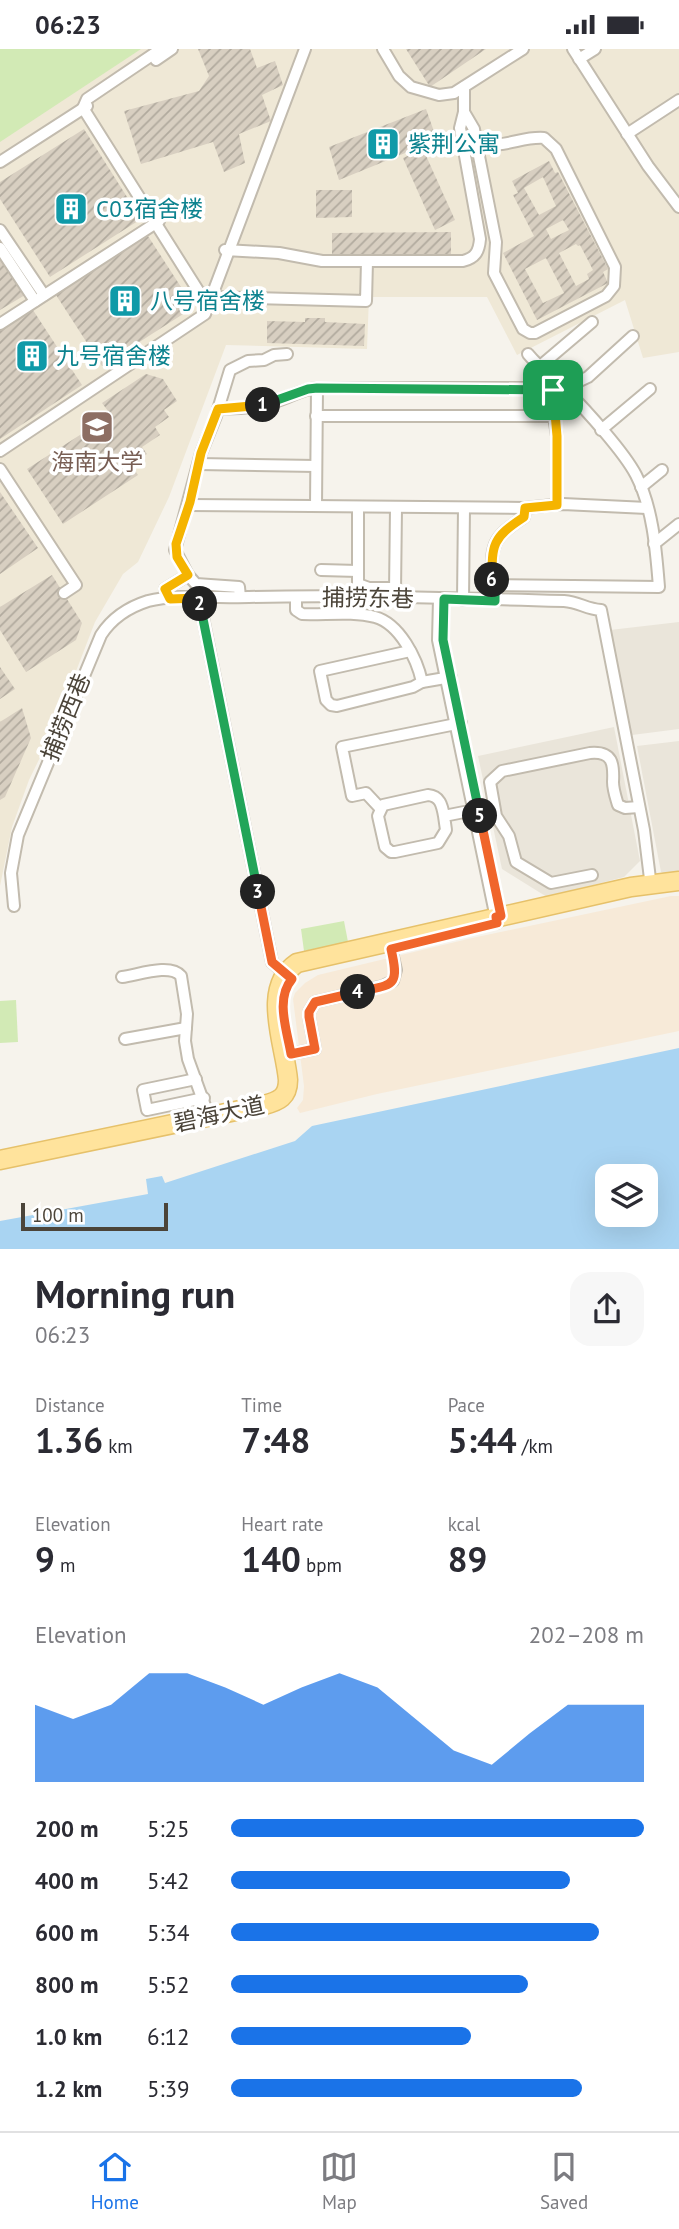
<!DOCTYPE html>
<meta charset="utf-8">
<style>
:root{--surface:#fff;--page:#f7f7f7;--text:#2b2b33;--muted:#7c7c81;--line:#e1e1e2;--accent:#1a73e8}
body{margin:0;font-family:"PT Sans","Noto Sans SC",sans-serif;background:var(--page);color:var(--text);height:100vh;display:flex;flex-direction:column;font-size:26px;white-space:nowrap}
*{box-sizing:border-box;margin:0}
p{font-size:23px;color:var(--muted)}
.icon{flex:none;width:38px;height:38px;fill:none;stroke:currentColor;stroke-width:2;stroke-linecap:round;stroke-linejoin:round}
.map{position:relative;height:1200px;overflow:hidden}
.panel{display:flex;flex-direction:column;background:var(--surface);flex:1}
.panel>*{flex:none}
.tools{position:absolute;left:595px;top:1115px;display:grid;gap:14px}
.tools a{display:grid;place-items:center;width:63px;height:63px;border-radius:14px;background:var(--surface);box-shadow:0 7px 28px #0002;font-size:35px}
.scale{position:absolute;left:21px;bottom:18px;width:147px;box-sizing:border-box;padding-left:7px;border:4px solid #4b4439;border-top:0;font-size:19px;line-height:24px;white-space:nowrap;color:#4b4439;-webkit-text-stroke:5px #fff;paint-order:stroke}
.pin{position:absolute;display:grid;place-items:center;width:60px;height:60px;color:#fff;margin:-30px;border-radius:14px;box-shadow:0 4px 10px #0006}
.km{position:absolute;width:35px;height:35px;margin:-18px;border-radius:50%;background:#222;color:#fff;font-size:19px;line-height:35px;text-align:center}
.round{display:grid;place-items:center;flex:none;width:74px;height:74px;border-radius:21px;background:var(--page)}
.headline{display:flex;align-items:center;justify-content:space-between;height:119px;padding:0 35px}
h1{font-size:38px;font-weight:700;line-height:52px}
.metrics{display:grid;grid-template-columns:repeat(3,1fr);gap:10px;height:119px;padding:7px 35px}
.metrics div{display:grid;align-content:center}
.metrics b{font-size:35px;font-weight:700}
.metrics small{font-size:19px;font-weight:400}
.metrics p{font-size:19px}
.chart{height:196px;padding:14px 35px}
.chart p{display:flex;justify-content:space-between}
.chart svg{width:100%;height:126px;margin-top:7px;fill:var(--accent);opacity:.7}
ul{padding:0 35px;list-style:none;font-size:23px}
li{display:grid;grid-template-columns:112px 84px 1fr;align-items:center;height:52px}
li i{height:18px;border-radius:9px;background:var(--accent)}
.status{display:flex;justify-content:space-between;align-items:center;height:49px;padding:0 35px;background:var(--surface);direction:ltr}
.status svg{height:19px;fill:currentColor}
.dock{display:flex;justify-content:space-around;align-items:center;height:98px;border-top:2px solid var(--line);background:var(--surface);font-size:19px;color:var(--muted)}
.dock a{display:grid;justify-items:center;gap:4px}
.dock .selected{color:var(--accent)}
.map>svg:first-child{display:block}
.residential{fill:#eae5da}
.commercial{fill:#f7ead8}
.education{fill:#efe8d6}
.green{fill:#d2eab5}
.water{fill:#a9d4f2;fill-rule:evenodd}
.building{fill:url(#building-hatch);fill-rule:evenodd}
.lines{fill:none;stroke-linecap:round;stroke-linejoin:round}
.street-casing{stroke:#c2bbae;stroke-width:14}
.primary-casing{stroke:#e6c16a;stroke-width:21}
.street{stroke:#fff;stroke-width:10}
.primary{stroke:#ffe39c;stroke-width:18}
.split-1-casing{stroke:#fff;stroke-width:14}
.split-2-casing{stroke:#fff;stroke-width:14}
.split-3-casing{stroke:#fff;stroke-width:14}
.split-4-casing{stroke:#fff;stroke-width:14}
.split-5-casing{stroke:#fff;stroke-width:14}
.split-6-casing{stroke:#fff;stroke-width:14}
.split-7-casing{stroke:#fff;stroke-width:14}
.split-1{stroke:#22a559;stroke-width:9}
.split-2{stroke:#f5b400;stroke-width:9}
.split-3{stroke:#22a559;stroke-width:9}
.split-4{stroke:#f0652b;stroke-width:9}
.split-5{stroke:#f0652b;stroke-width:9}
.split-6{stroke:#22a559;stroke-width:9}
.split-7{stroke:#f5b400;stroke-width:9}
.labels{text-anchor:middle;stroke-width:7;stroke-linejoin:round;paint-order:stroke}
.culture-label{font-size:23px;fill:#0d838f;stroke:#fff;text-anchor:start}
.education-label{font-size:23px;fill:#785e54;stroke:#fff}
.street-label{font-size:23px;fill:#4b4439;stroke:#fff}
</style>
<div class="status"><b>06:23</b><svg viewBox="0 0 49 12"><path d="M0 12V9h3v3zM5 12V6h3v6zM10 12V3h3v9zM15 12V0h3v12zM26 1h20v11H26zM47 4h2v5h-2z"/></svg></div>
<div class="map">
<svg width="679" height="1200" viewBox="0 0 679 1200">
<defs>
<pattern id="building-hatch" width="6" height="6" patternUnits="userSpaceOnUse" patternTransform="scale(1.75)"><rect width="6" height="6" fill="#d8cfc1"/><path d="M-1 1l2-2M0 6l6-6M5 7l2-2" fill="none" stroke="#b1aa9e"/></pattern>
</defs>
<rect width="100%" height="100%" fill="#f6f3ec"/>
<g class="residential">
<path d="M679,573v107l-47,6 -22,-105z"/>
<path d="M614,678l26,134 -16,16 -77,20 -45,-28 -24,-113z"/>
<path d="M679,692v135h-9l-9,-4 -24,-126z"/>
</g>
<path class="commercial" d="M671,847h8v135l-302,63 -77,19 -3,-5 6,-8 1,-14 -11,-87 2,-6 10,-10 13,-8 154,-37z"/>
<path class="education" d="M0,0h679v303l-36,6 -18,-58 -108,55 -30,-58h-118l-2,52 -141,-4 -57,152 -31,65 -15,12 -28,48 -42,109 -24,49 -17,47 -12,59z"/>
<g class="green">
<path d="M0,0h141l-141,93z"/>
<path d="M344,872l4,21 -44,9 -3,-22z"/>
<path d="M16,951l2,42 -18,1v-42z"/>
</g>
<path class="water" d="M679,999v201h-679v-28l148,-27 -2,-15 16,-3 3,7 130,-42 17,-15zM607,1127h39v39h-39z"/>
<g class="building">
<path d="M198,0h52l7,19 18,-7 8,24 -21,10 9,26 -32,13 6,29 -21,9 -11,-30 -72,22 -17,-53 75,-20 10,-15z"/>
<path d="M406,0h80l-56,38z"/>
<path d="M426,60l11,31 -98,40 -10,-33z"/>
<path d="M84,80l57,90 -91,58 -50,-78v-17z"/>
<path d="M423,100l32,71 -20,10 -32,-72z"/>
<path d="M549,112l6,12 3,-1 50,97 -5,3 5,11 -71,37 -34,-67 31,-17 -21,-41 5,-2 -6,-12zM543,128l13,29 -17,9 -15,-27zM563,171l6,10 -18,9 -5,-10zM576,195l2,2 2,-1 13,25 -6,4 2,5 -13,7 -17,-33zM546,209l18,35 -21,10 -18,-34z"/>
<path d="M316,141h36v27l-36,1z"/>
<path d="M451,183v25l-119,1v-25z"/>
<path d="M148,187l46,71 -92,59 -46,-71z"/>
<path d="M0,207l25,39 -25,15z"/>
<path d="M31,258l51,78 -82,54v-112z"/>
<path d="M305,269h20v4l40,2 -1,22 -97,-3v-22l38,1z"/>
<path d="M146,325l17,5 14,22 -13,9 5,7 -14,10 5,8 -18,12 5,7 -16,10 7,11 -75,49 -36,-55 84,-54 -9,-12z"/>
<path d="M0,443l38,56 -38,26z"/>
<path d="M52,526l30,48 -6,17 -50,32 -26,-42v-23z"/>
<path d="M0,618l15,22 -15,10z"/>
<path d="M22,659l9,30 -26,59 -5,3v-78z"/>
</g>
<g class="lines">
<defs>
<g id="street">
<path d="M161,0l-74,50 -4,9 116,184 13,5 154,4 1,-40"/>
<path d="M383,0l16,27 12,11 28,8 15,-2 69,-44"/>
<path d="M573,0l75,117 31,41"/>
<path d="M579,10l16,-10"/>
<path d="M156,11l16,-11"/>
<path d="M464,63l10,17 2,12 20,101 -2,31 29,56 7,4h5l71,-37 8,-10 1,-19 -59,-118 -12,-11c-24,-2 -43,13 -68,3"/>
<path d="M627,85l52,-34"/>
<path d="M0,113l87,-56"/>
<path d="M0,181l44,65"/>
<path d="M0,199l35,53"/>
<path d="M225,201l54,3 43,8h141c12,-3 16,-9 17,-22l-20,-111 4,-16v-25"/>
<path d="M0,275l159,-103"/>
<path d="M539,318l53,-45"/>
<path d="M553,341l1,26"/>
<path d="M218,360c19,-1 38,-1 56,-7 15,-4 27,-13 43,-14h248l23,-11 45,-41"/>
<path d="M316,367h238l3,20v68"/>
<path d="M601,381l49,-41"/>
<path d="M0,402l205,-137 100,-265"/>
<path d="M199,415l117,2"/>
<path d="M0,420l76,116 -12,8"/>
<path d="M641,438l21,-17"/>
<path d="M189,456l336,3 38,-4 84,4"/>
<path d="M316,457l1,-118"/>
<path d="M358,458v77l11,4h26"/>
<path d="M525,459l-1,9c-35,23 -32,29 -32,68l167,2c-3,-37 -6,-79 -23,-112 -12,-23 -50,-65 -69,-84 -13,-14 -25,-20 -39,-37"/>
<path d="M654,495l25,-20"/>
<path d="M321,521l37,1"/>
<path d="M395,543l1,-84"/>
<path d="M240,548l-1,-10 -43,-3 -8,-9 -13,-25 26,-97 15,-37 14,-46 18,-9 16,-1 10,-5 13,-1"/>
<path d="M296,548v13l6,4c23,1 50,-3 73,3 25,7 42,42 47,65l29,-5"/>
<path d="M170,549l-5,-9 23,-14"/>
<path d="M199,549l73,364 18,16"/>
<path d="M439,550l-1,41 59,283"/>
<path d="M463,551l1,-92"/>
<path d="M410,602l-90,20 6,29 5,5 6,1 76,-19 9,-5"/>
<path d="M380,759l-14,-15 -14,3 -10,-49 119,-24"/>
<path d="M444,767l2,14 -8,13 -43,9h-4l-6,-5 -7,-31 5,-11 45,-10c12,1 14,10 16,21l35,-7"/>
<path d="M592,826l-41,8 -35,-21 -7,-26 -13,-20 -6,-34 12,-11 88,-18c23,-2 24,11 23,29 0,8 3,16 5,23l7,3 14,-1"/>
<path d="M14,857l-3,-33 7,-38 83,-200c11,-17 28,-28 47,-34 26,-7 73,-3 101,-4 105,-2 211,1 315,4 15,1 22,8 37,9l43,220 7,57"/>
<path d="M122,928c16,-2 48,-14 59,-1l6,38 -2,27 3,18 21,58"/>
<path d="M125,990l61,-11"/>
<path d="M291,1005l24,-5 -6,-32v-5l6,-10 68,-16 10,-5 3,-11 -5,-22"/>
<path d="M196,1030l-53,11 4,20 57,-12"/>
</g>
<path id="primary" d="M0,1111l264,-55c15,-4 24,-8 24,-25 -3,-36 -28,-92 9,-117l334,-76 48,-6"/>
</defs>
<use href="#street" class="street-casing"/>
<use href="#primary" class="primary-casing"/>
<use href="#street" class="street"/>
<use href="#primary" class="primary"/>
</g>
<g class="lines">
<defs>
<path id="split-1" d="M263,356l45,-16 9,-1 236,2"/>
<path id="split-2" d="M200,555l-1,-6 -29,1 -5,-10 23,-14 -11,-18 -1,-13 14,-42 11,-49 17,-44 45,-4"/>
<path id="split-3" d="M200,555l58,288"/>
<path id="split-4" d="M258,843l14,70 20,17c-17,20 -5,51 -1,75l24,-5 -6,-32v-5l6,-10 43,-10"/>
<path id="split-5" d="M358,943c35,-8 42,-4 33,-43l106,-26 -1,-6 5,-1 -21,-100"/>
<path id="split-6" d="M480,767l-37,-176 1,-41 51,2v-16h-3v-5"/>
<path id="split-7" d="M492,531c0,-36 0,-42 32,-63l1,-9 32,-3v-69l-4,-46"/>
</defs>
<use href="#split-1" class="split-1-casing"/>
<use href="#split-2" class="split-2-casing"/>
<use href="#split-3" class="split-3-casing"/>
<use href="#split-4" class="split-4-casing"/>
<use href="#split-5" class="split-5-casing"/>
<use href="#split-6" class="split-6-casing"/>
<use href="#split-7" class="split-7-casing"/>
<use href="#split-1" class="split-1"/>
<use href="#split-2" class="split-2"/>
<use href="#split-3" class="split-3"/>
<use href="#split-4" class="split-4"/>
<use href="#split-5" class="split-5"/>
<use href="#split-6" class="split-6"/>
<use href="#split-7" class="split-7"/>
</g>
<defs>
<symbol id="building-square" viewBox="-11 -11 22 22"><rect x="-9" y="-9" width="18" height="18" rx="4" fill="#0f9aa8" stroke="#fff"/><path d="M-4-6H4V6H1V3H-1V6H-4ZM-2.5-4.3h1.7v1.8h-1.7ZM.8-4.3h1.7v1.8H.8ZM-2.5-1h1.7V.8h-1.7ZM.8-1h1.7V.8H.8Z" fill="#fff"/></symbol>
<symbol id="university-square" viewBox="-11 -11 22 22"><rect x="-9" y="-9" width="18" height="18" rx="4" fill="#8d6e63" stroke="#fff"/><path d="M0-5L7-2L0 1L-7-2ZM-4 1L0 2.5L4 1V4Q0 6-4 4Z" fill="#fff"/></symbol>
</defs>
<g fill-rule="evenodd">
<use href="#building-square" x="364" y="76" width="38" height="38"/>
<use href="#building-square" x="52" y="141" width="38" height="38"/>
<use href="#building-square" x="106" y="233" width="38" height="38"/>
<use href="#building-square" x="13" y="288" width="38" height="38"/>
<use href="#university-square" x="78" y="359" width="38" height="38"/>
</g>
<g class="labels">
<g class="culture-label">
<text x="408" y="103">紫荆公寓</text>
<text x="96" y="168">C03宿舍楼</text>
<text x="150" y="260">八号宿舍楼</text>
<text x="56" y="315">九号宿舍楼</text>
</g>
<g class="education-label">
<text x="97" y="421">海南大学</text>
</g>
<g class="street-label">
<text transform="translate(368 549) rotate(1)" y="8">捕捞东巷</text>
<text transform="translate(66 668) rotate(-68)" y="8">捕捞西巷</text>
<text transform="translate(219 1065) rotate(-12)" y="8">碧海大道</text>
</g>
</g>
</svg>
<div class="tools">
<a><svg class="icon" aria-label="layers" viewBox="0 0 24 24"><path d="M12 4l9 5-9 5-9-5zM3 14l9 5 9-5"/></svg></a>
</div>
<div class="scale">100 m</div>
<div class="pin" style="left:553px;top:341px;background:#1e9e55"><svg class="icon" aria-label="arrive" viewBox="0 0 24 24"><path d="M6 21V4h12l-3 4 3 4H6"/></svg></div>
<b class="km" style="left:263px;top:356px">1</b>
<b class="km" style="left:200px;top:555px">2</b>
<b class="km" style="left:258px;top:843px">3</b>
<b class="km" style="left:358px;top:943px">4</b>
<b class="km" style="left:480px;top:767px">5</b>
<b class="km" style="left:492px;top:531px">6</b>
</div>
<section class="panel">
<div class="headline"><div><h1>Morning run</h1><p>06:23</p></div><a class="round"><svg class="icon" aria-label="share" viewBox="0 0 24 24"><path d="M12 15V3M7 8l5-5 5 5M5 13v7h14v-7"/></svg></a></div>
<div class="metrics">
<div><p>Distance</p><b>1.36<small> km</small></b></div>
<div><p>Time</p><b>7:48</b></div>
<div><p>Pace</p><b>5:44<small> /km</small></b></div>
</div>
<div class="metrics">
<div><p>Elevation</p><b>9<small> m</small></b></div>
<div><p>Heart rate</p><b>140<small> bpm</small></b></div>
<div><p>kcal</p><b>89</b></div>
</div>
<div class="chart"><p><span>Elevation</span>202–208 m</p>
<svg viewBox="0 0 160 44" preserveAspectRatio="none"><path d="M0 44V17L10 22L20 17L30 6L40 6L50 11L60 17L70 11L80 6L90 11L100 22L110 33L120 38L130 27L140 17L150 17L160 17V44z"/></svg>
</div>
<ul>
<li><b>200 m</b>5:25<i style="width:100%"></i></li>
<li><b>400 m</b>5:42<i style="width:82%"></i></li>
<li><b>600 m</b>5:34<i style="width:89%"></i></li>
<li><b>800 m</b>5:52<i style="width:72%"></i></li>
<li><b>1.0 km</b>6:12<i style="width:58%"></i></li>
<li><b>1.2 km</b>5:39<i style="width:85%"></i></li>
</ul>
</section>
<nav class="dock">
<a class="selected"><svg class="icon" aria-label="home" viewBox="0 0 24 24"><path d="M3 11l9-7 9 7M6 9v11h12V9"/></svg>Home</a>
<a><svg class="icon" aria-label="map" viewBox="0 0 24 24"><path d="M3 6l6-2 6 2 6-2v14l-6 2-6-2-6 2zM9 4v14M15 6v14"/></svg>Map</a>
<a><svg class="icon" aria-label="saved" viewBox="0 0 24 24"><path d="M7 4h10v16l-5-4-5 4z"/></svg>Saved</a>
</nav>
